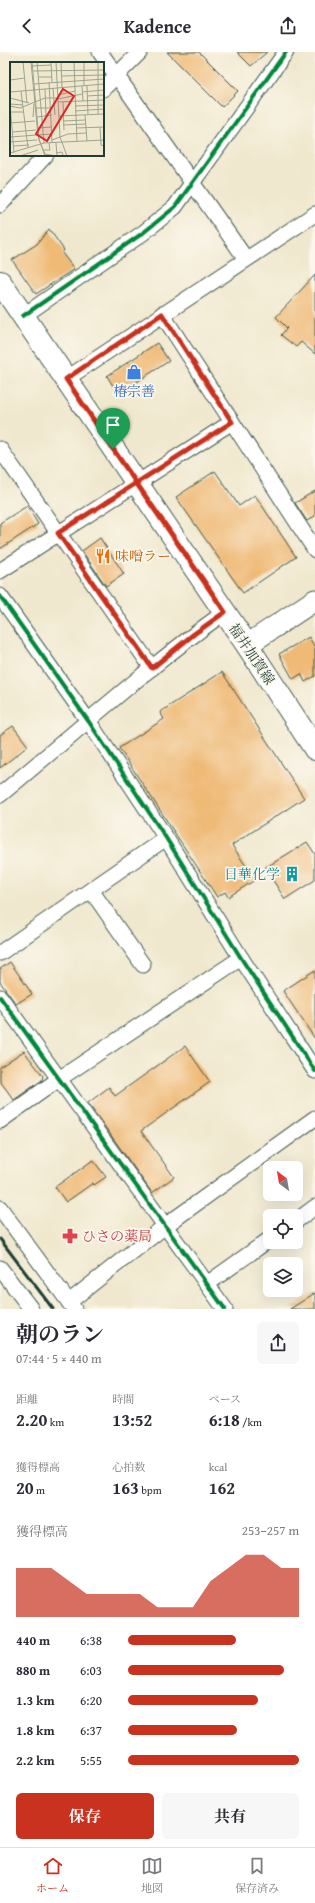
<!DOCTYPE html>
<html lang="ja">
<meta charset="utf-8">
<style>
:root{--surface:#fff;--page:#f7f7f7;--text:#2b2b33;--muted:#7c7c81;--line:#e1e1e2;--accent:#c8321e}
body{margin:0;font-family:"Gentium Book Plus","Noto Serif JP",serif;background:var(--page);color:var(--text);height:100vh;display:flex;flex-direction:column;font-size:15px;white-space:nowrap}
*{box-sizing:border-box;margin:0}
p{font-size:13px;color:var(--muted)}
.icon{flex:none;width:22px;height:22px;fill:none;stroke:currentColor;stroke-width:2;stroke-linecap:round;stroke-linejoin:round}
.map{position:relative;height:1257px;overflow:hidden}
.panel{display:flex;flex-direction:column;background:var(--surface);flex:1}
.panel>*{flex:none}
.needle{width:26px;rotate:329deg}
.fabs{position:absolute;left:263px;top:1109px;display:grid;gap:8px}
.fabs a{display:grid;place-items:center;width:40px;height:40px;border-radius:6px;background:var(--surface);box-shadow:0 4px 16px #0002;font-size:20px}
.pin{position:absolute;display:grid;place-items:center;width:34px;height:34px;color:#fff;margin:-41px -17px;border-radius:50% 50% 50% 0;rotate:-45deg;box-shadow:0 0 4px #0007}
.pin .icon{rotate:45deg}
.round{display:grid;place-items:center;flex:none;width:42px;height:42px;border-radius:6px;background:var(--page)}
.overview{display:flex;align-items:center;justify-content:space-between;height:68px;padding:0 16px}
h1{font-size:22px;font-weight:700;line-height:30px}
.figures{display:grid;grid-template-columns:repeat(3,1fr);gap:6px;height:68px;padding:4px 16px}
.figures div{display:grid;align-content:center}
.figures b{font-size:17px;font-weight:700}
.figures small{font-size:11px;font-weight:400}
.figures p{font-size:11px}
.chart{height:112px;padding:8px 16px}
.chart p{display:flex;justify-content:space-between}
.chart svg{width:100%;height:72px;margin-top:4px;fill:var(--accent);opacity:.7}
.cta{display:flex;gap:8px;margin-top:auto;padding:8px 16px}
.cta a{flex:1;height:46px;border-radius:6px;background:var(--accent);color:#fff;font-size:16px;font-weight:700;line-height:46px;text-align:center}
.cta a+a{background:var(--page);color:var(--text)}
ul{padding:0 16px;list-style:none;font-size:13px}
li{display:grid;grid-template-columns:64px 48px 1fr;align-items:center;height:30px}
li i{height:10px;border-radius:5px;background:var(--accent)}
header{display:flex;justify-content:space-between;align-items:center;height:52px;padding:0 16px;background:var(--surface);font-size:18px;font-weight:700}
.tabs{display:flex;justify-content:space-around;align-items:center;height:56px;border-top:1px solid var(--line);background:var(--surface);font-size:11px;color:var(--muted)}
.tabs a{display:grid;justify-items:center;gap:2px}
.tabs .selected{color:var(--accent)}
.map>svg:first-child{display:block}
.building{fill:#efb976}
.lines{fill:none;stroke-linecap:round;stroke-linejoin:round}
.street-casing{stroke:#3e574b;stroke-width:17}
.secondary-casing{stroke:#3e574b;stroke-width:23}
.primary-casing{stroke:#3e574b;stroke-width:24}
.street{stroke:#fff;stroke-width:15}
.secondary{stroke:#fff;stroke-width:21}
.primary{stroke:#fff;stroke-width:22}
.rail{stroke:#1f3d34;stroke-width:3}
.cycleway-casing{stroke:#fbf7ec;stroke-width:6}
.cycleway{stroke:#00873e;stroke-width:4}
.route-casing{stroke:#fff;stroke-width:8}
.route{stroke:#c8321e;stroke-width:5}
.labels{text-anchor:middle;stroke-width:3.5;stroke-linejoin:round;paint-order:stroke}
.shop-label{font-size:14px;fill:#366cbe;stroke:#fbf7ec}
.food-label{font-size:14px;fill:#c56008;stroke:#fbf7ec;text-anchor:start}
.street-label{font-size:14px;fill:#1f3d34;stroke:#fbf7ec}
.culture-label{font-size:14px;fill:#0d838f;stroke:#fbf7ec;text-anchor:end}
.health-label{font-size:14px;fill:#be3a42;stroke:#fbf7ec;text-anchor:start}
.inset-road{fill:none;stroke:#9ca490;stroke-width:1}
.view{fill:#d62828;fill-opacity:0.15;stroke:#d62828;stroke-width:2}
.inset-edge{fill:none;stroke:#1f3d34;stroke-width:2}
</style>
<header><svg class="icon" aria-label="back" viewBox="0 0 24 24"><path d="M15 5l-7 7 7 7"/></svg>Kadence<svg class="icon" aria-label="share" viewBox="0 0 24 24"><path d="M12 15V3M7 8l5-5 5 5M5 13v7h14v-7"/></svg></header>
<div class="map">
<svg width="315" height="1257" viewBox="0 0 315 1257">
<rect width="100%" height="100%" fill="#fbf7ec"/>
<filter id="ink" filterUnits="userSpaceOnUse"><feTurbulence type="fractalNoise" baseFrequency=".025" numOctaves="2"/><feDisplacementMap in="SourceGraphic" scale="8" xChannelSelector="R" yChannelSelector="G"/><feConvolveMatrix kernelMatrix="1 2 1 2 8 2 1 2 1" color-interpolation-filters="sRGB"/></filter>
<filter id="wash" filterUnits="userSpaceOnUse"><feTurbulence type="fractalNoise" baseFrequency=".012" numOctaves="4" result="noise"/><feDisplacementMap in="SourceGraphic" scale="16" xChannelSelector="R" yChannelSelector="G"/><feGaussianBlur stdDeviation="0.9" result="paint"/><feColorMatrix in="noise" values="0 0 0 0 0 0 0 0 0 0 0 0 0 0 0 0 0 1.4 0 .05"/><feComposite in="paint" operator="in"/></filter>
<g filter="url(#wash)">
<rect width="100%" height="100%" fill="#f0e8ce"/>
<g id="blocks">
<g class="building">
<path d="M167,0h32l39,39 -16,16z"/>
<path d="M237,0h30l-16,14z"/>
<path d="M49,177l15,21 -2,3 12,16 -38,25 -24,-34 25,-16z"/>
<path d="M315,223v79l-14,-12 -5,5 -15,-12 6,-7 -11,-11z"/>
<path d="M157,291l12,18 -51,33 -11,-18z"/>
<path d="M215,419l24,35 16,-11 41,62 -53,36 -67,-96z"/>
<path d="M315,439v25l-8,5 -12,-18z"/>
<path d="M27,454l11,18 -38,25v-26z"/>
<path d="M100,486l24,36 -18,12 -24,-35z"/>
<path d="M309,585l6,11v28l-10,6 -4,-8 -8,5 -14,-25z"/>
<path d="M222,620l82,126 -72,47 23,35 -27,17 -3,-5 -8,5 -98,-149 45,-29 -4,-7z"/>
<path d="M13,674l15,20 -28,22v-33z"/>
<path d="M307,790l8,12v26l-30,19 -20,-31z"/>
<path d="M10,910l22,32 -16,10 -16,-22v-13z"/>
<path d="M315,918v69l-32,-48z"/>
<path d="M185,994l25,36 -69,49 33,46 -22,16 -64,-90 21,-16 6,9z"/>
<path d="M24,999l19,25 -1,4 -28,20 -14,-19v-14z"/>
<path d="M93,1108l13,17 -12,8 -1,-2 -27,19 -11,-15z"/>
<path d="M315,1241v16h-25z"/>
</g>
</g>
</g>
<g filter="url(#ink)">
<use href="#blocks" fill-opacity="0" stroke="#3e574b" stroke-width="1"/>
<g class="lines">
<defs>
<g id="street">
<path d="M100,0l146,207"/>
<path d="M103,37l37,-37"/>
<path d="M0,153l46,-50"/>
<path d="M162,262l153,236"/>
<path d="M23,264l120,-83 32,-26 111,-155"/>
<path d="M66,327l249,-165"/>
<path d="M0,397l152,219"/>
<path d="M0,519l232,-149"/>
<path d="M0,544l89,126 77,116 75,120 74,113"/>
<path d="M0,743c74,-61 146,-127 225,-183"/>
<path d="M91,838l52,75"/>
<path d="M0,901l166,-115"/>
<path d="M0,945l225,312"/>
<path d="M0,1069l59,-42 182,-121"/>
<path d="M0,1156l74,101"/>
<path d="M296,1169l19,-14"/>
<path d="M0,1216l31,41"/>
<path d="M207,1232l63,-45"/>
<path d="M69,1250l96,-76 150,-108"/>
</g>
<path id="secondary" d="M247,593l68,-45"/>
<path id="primary" d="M0,230l247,363 68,104"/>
</defs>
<use href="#street" class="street-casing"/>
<use href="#secondary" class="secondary-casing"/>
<use href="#primary" class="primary-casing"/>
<use href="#street" class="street"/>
<use href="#secondary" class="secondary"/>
<use href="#primary" class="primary"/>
<path class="rail" d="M0,1187l53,70"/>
<defs>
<g id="cycleway">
<path d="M23,264l120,-83 32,-26 111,-155"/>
<path d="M0,544l89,126 77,116 75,120 74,113"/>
<path d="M0,945l225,312"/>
</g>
</defs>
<use href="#cycleway" class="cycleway-casing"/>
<use href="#cycleway" class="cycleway"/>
</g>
</g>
<g class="lines" filter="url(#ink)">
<defs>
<path id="route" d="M113,397c37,54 75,109 112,163l-31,22 -42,34 -94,-135 174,-111 -70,-108 -96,65 47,70"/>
</defs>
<use href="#route" class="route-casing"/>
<use href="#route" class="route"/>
</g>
<defs>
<symbol id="shop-bare" viewBox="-9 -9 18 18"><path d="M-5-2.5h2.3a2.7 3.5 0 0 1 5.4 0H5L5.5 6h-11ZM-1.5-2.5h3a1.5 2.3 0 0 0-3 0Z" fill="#3f7fe0" stroke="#fbf7ec" stroke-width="2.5" paint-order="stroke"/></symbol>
<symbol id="restaurant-bare" viewBox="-9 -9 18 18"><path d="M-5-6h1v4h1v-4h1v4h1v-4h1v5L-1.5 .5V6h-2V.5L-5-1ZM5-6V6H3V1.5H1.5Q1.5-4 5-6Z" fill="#e8710a" stroke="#fbf7ec" stroke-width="2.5" paint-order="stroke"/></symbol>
<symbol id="building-bare" viewBox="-9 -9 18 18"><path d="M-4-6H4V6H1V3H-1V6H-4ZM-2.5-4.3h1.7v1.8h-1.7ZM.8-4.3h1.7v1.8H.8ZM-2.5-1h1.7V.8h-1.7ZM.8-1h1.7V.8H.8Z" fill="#0f9aa8" stroke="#fbf7ec" stroke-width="2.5" paint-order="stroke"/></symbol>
<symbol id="pharmacy-bare" viewBox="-9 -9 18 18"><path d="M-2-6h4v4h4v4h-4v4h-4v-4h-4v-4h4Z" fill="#e0444e" stroke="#fbf7ec" stroke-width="2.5" paint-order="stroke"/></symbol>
</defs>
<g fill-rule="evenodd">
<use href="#shop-bare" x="123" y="309" width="22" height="22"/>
<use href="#restaurant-bare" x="92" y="493" width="22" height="22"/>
<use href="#building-bare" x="281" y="811" width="22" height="22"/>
<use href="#pharmacy-bare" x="59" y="1173" width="22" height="22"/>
</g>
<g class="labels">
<g class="shop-label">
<text x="134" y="344">椿宗善</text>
</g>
<g class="food-label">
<text x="115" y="509">味噌ラー</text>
</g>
<g class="street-label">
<text transform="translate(252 602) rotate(56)" y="5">福井加賀線</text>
</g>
<g class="culture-label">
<text x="280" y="827">日華化学</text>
</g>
<g class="health-label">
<text x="82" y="1189">ひさの薬局</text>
</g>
</g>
<g transform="translate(10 10)">
<rect width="94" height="94" fill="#f0e8ce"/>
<path class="inset-road" d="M13,0l4,41M21,0l7,74 7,20M22,0l7,78 6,14 11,2M27,0l7,81M41,0l1,20M46,0l4,75 7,19M51,0l1,25M64,0l3,80M74,0v24M88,0v52M22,4l19,-1M23,9l71,-1M52,14l42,-1M29,15h13M0,18l15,-2M39,20l3,61M24,22l70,-5M72,24l1,15M77,24l1,28M43,26l2,27M35,27l1,27M11,29l7,57M0,30l94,-8M72,30l22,-2M48,33l17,-4M77,34l17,-1M0,36l19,5M48,37l24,-5M48,40l46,-2M53,40l1,28M0,42l4,49M0,42l13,1M0,44l10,2 25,-10h13M65,44l29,-1M26,46h15M65,49l29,-2M0,50h14M75,53l2,26M49,54l45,-2M23,55l1,-13M27,55l15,-2M53,59l22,-1M0,61l25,-2M53,63l23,-1M90,65l1,18 3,1M27,66l15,-1M66,66l28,-1M3,70l23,-2M28,73l14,-1M0,75l27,-2M42,78l16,-6 18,-1M0,80l27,-2M46,81l1,13M4,84l15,-1M33,88h7l-1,-7M0,91l34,-10 60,-3M46,91l6,-1 1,4h-5M10,94l18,-6"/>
<path class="view" d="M53,27l11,7 -27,45 -11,-7z"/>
<rect width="94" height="94" class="inset-edge"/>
</g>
</svg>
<div class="fabs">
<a><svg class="needle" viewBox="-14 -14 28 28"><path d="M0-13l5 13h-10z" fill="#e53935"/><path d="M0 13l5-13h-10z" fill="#7c7c81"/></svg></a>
<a><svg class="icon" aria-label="locate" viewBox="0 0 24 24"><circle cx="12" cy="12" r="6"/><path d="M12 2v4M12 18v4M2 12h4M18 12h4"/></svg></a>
<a><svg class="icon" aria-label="layers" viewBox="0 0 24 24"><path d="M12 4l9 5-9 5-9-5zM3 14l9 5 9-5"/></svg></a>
</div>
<div class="pin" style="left:113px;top:397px;background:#1e9e55"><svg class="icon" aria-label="arrive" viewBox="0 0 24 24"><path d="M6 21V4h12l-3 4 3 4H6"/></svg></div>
</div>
<section class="panel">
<div class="overview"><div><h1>朝のラン</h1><p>07:44 · 5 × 440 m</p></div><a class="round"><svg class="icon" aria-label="share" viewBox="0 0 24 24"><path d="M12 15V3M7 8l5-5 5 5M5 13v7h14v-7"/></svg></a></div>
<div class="figures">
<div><p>距離</p><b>2.20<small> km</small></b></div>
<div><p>時間</p><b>13:52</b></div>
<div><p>ペース</p><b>6:18<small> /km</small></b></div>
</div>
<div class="figures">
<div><p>獲得標高</p><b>20<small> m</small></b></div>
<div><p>心拍数</p><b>163<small> bpm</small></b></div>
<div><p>kcal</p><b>162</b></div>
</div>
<div class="chart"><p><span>獲得標高</span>253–257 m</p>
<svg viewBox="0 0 160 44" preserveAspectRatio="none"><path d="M0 44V14L10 14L20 14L30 22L40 30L50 30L60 30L70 30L80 38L90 38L100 38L110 22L120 14L130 6L140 6L150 14L160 14V44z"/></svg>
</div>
<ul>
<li><b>440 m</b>6:38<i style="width:63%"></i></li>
<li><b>880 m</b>6:03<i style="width:91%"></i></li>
<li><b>1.3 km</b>6:20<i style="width:76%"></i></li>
<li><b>1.8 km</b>6:37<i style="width:64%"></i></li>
<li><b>2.2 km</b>5:55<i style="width:100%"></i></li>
</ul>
<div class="cta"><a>保存</a><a>共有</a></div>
</section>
<nav class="tabs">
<a class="selected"><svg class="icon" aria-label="home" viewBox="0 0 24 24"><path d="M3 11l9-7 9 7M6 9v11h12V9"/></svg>ホーム</a>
<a><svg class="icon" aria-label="map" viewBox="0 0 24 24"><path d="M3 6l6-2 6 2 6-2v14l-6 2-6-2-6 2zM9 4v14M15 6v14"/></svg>地図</a>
<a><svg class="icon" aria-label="saved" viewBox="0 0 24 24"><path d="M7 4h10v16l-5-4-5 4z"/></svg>保存済み</a>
</nav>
